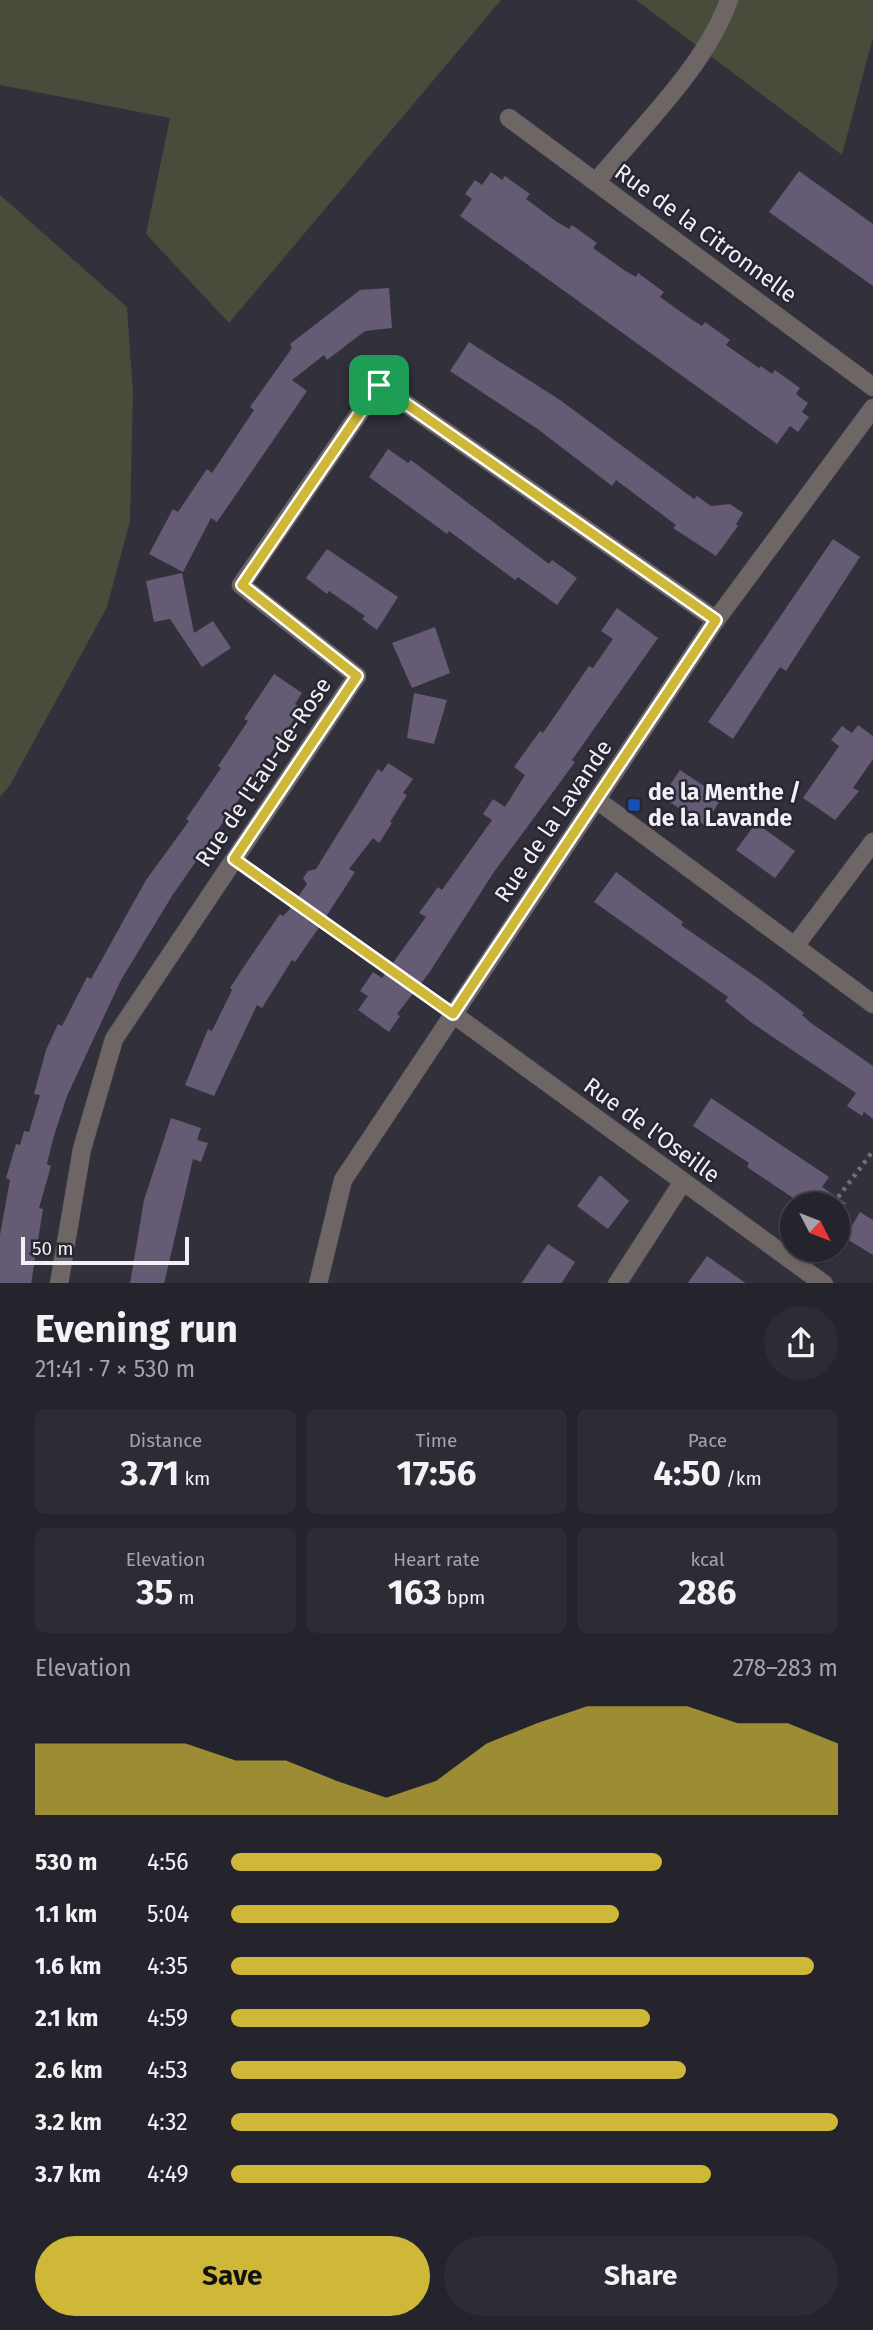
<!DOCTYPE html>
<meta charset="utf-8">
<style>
:root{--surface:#25242c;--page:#2d2c34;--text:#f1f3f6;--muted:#a3a4a9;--line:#424148;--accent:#cfb837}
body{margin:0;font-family:"Fira Sans",sans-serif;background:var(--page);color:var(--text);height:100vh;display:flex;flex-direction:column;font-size:26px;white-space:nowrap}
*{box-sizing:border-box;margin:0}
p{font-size:23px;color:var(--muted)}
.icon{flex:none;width:38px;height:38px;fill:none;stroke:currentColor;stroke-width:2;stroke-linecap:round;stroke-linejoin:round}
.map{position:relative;height:1283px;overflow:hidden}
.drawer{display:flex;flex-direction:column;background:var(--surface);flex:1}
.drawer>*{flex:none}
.needle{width:46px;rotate:132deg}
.tools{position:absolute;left:780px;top:1192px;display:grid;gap:14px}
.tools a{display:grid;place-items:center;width:70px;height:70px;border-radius:50%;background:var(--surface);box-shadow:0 2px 5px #0004,0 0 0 2px var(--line);font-size:35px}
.scale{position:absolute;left:21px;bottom:18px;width:168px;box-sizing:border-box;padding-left:7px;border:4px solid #f0f0f7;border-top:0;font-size:19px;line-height:24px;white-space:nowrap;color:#f0f0f7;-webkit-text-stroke:5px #282631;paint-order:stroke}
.pin{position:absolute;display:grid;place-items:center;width:60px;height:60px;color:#fff;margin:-30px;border-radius:14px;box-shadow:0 4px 10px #0006}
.round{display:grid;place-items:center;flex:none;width:74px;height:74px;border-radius:37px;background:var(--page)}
.summary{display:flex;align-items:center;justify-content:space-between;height:119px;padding:0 35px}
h1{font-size:38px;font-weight:700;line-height:52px}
.stats{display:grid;grid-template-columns:repeat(3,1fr);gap:10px;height:119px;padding:7px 35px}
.stats div{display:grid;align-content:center;border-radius:10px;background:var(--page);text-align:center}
.stats b{font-size:35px;font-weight:700}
.stats small{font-size:19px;font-weight:400}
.stats p{font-size:19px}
.chart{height:196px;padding:14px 35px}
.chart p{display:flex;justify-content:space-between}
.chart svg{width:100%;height:126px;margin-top:7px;fill:var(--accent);opacity:.7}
.primary-button{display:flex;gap:14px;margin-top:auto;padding:14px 35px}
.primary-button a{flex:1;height:80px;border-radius:42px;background:var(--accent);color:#111;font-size:28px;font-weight:700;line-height:80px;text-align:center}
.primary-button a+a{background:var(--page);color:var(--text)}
ul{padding:0 35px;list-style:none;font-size:23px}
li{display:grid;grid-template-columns:112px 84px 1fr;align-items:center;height:52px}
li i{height:18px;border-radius:9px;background:var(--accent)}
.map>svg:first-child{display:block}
.green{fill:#494b3b}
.building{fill:#655b75}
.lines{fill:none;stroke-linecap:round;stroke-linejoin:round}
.minor-casing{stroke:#504f59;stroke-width:19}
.path{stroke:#71707a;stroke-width:4.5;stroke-dasharray:3.5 5;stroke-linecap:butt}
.minor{stroke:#6d6664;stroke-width:18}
.route-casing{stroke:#fff;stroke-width:14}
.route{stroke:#cfb837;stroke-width:9}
.transit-dot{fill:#1a4fb4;stroke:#282631;stroke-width:2.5}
.labels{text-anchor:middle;stroke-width:5;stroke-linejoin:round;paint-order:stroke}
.street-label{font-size:23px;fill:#f0f0f7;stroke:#282631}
.poi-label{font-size:23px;font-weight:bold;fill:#f0f0f7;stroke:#282631;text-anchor:start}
</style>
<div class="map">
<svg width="873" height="1284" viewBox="0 0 873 1284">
<rect width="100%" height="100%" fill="#31303b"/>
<g class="green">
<path d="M0,0h501l-272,323 -83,-89 24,-116 -170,-33z"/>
<path d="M636,0h237v37l-31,118z"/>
<path d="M0,195l127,112 6,86 -3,128 -23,86 -97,178 -10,12z"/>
</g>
<g class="building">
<path d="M799,171l74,53v62l-104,-74z"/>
<path d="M491,172l11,8 3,-4 25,18 -4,5 31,23 12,7 3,-4 25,18 -4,5 31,22 12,7 2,-4 26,19 -4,5 31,22 11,7 3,-4 25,18 -4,5 33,23 2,-2 11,8 3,-4 25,18 -4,6 12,9 -6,9 7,5 -11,15 -8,-6 -13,18 -317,-228 12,-17 -7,-5 10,-14 7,5z"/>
<path d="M389,288l3,40 -27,3 -38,29 -3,-5 -32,25 15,11 -90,131 -6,-4 -28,54 -34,-18 24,-45 5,3 29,-43 5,4 42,-63 -4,-3 42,-59 -2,-4 70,-54z"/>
<path d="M469,342l91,58 134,99 3,-3 14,10 19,-2 13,9 -7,11 2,2 -22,30 -43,-28 3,-3 -60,-45 -4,6 -73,-56 -89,-59z"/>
<path d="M388,449l20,14 3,-3 138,104 3,-4 25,18 -20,27 -39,-28 -3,3 -66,-49 -2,3 -78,-57z"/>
<path d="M833,539l27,18 -74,114 -6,-4 -47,72 -25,-17z"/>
<path d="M327,549l71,48 -21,33 -15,-11 3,-3 -36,-25 -2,3 -21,-16z"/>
<path d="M182,573l12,60 19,-12 18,27 -29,19 -32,-48 -16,3 -8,-41z"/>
<path d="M617,608l41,30 -86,122 3,2 -81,110 -65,101 -32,41 3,2 -11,16 -31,-22 10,-14 -8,-5 13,-19 9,6 44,-61 -7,-4 19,-26 4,3 50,-70 -9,-6 10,-15 12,8 20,-32 -11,-8 26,-36 3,2 46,-67 4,2 20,-29 -12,-8z"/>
<path d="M435,627l15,46 -38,15 -20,-45z"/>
<path d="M274,674l28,19 -7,11 7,4 -130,188 -51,84 -54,116 -14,43 -6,25 4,2 -12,42 4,1 -12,75h-31v-49l10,-55 -4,-2 10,-34 4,1 4,-14 5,1 11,-37 -6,-1 12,-44 12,-26 4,2 25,-49 4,2 55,-99 43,-59 -3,-2 35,-51 -3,-2 30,-45 -4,-2z"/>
<path d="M414,693l33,7 -13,44 -27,-6z"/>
<path d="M858,725l15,11v23l-20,29 6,3 -24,29 -32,-22 36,-52 -8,-6 11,-14 10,7z"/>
<path d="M388,763l25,16 -10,14 4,2 -17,27 2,1 -13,20 -6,-5 -24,31 6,3 -37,57 -23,33 -3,-2 -30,48 -5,-3 -43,91 -29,-11 23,-56 4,2 20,-41 -2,-2 17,-26 33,-48 3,2 6,-6 18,-26 -4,-6 5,-7 8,-2 62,-100 4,3z"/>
<path d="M680,770l42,28 -18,27 -42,-28z"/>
<path d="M756,823l39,28 -20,27 -39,-28z"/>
<path d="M616,872l67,50 -2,3 85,59 38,29 -2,2 9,8 62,43v53l-9,-7 -2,4 -15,-10 9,-13 -104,-70 -27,-22 3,-4 -134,-95z"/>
<path d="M711,1098l118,79 -7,10 25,17h-45l-55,-37 2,-4 -56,-37z"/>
<path d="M171,1118l30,10 -4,12 11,3 -7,19 -8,-3 -29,125h-34l14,-84z"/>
<path d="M600,1175l29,26 -21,28 -31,-23z"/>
<path d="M860,1212l13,8v35l-28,-17z"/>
<path d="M548,1244l27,18 -14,22h-40z"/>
<path d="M707,1256l40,28h-60z"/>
</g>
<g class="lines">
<defs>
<g id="minor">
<path d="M509,118l364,269"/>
<path d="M596,182c45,-55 109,-115 133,-182"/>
<path d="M597,800l276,204"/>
<path d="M795,946l78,-104"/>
<path d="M453,1014l371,270"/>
<path d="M59,1284l23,-135 32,-110 243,-363 -116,-91 138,-200 337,235"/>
<path d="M318,1284l25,-104 373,-560 157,-212"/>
<path d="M617,1284l65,-101"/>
</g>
</defs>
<use href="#minor" class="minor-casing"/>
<g class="path">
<path d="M248,870l190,134"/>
<path d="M833,1204l40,-53"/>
</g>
<use href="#minor" class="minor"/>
</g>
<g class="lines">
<defs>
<path id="route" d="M379,385l337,235 -263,394 -219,-155 123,-183 -115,-91z"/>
</defs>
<use href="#route" class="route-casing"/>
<use href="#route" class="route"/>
</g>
<rect class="transit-dot" x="627" y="798" width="14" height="14" rx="3.5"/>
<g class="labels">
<g class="street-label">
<text transform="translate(706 233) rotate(36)" y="8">Rue de la Citronnelle</text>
<text transform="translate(263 772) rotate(-56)" y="8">Rue de l'Eau-de-Rose</text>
<text transform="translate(553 821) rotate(-56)" y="8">Rue de la Lavande</text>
<text transform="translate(652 1130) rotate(36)" y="8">Rue de l'Oseille</text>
</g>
<g class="poi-label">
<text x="648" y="800">de la Menthe /<tspan x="648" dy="26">de la Lavande</tspan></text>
</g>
</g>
</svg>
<div class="tools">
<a><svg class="needle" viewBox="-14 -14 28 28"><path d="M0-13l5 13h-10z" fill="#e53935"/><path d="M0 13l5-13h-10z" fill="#a3a4a9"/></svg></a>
</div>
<div class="scale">50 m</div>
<div class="pin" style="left:379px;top:385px;background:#1e9e55"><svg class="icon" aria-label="arrive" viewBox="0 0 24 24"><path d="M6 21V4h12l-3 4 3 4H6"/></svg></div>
</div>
<section class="drawer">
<div class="summary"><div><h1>Evening run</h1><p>21:41 · 7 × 530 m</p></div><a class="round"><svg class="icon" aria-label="share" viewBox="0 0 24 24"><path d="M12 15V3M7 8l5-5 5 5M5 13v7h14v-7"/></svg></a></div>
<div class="stats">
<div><p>Distance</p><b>3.71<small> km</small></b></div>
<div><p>Time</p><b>17:56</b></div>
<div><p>Pace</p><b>4:50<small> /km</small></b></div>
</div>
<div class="stats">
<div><p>Elevation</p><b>35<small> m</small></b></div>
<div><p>Heart rate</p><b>163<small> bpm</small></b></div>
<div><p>kcal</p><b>286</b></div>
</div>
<div class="chart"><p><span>Elevation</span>278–283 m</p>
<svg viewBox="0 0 160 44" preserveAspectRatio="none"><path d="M0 44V19L10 19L20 19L30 19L40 25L50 25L60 32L70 38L80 32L90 19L100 12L110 6L120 6L130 6L140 12L150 12L160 19V44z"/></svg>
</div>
<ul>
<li><b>530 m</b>4:56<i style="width:71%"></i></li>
<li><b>1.1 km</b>5:04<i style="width:64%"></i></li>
<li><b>1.6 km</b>4:35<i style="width:96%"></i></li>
<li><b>2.1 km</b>4:59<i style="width:69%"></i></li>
<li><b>2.6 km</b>4:53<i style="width:75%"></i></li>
<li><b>3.2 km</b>4:32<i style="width:100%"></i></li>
<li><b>3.7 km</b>4:49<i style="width:79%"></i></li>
</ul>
<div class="primary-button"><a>Save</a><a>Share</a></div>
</section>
